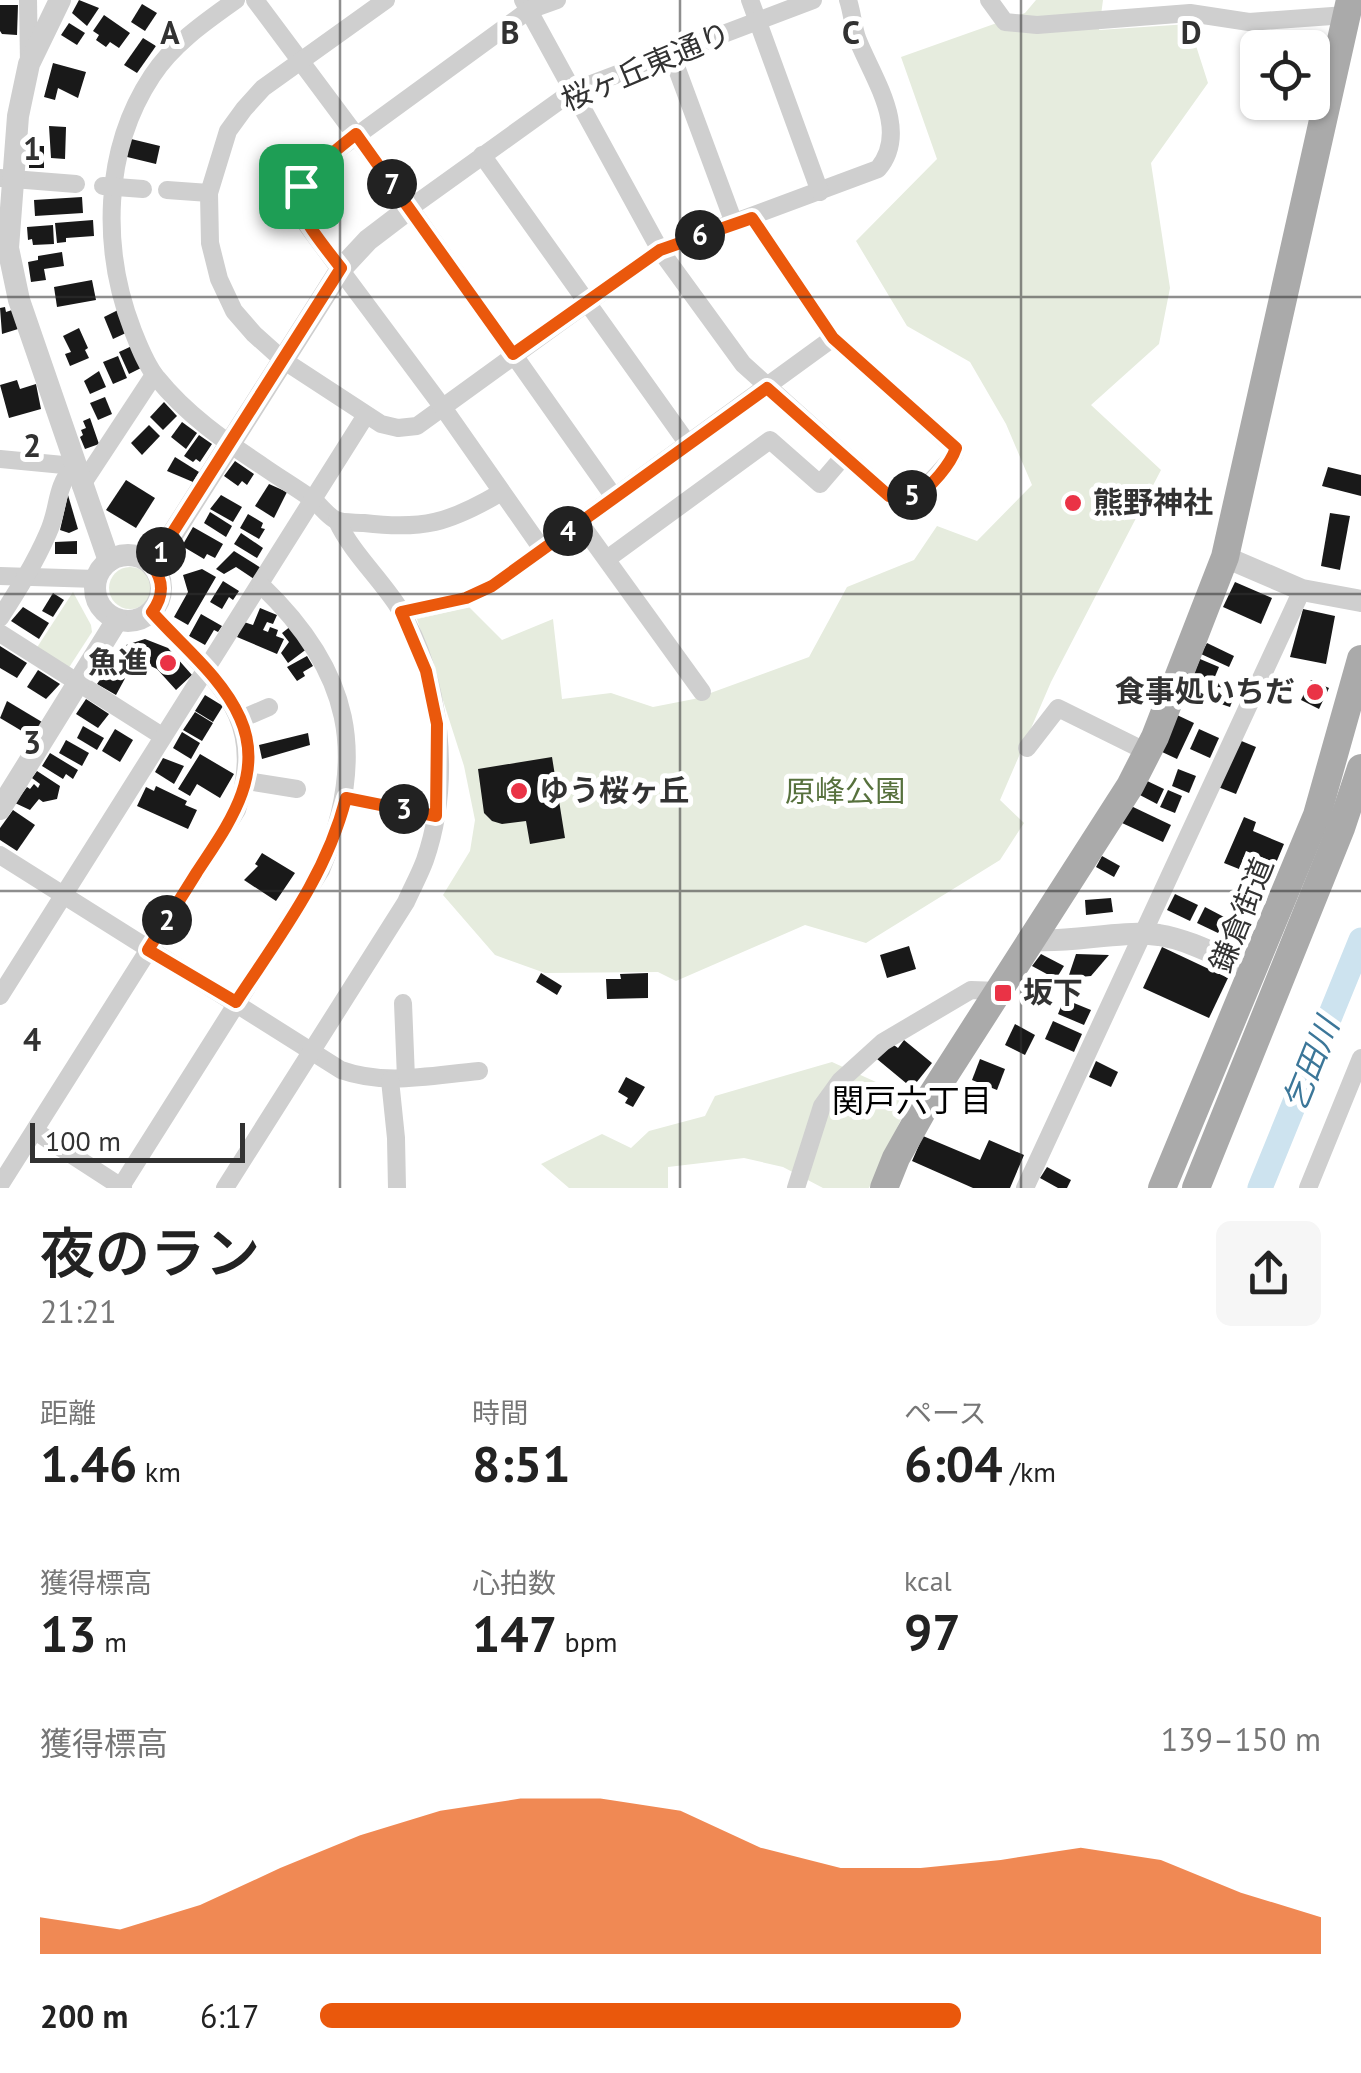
<!DOCTYPE html>
<html lang="ja">
<meta charset="utf-8">
<style>
:root{--surface:#fff;--page:#f6f6f6;--text:#222;--muted:#767676;--accent:#ea580c}
body{margin:0;font-family:"PT Sans","Noto Sans JP",sans-serif;background:var(--page);color:var(--text);height:100vh;display:flex;flex-direction:column;font-size:38px;white-space:nowrap}
*{box-sizing:border-box;margin:0}
p{font-size:32px;color:var(--muted)}
.icon{flex:none;width:55px;height:55px;fill:none;stroke:currentColor;stroke-width:2;stroke-linecap:round;stroke-linejoin:round}
.map{position:relative;height:1188px;overflow:hidden}
.details{display:flex;flex-direction:column;background:var(--surface);flex:1}
.details>*{flex:none}
.controls{position:absolute;left:1240px;top:30px;display:grid;gap:20px}
.controls a{display:grid;place-items:center;width:90px;height:90px;border-radius:15px;background:var(--surface);box-shadow:0 2px 8px #0004;font-size:50px}
.scale{position:absolute;left:30px;bottom:25px;width:215px;box-sizing:border-box;padding-left:10px;border:5px solid #323232;border-top:0;font-size:28px;line-height:35px;white-space:nowrap;color:#323232;-webkit-text-stroke:8px #fff;paint-order:stroke}
.pin{position:absolute;display:grid;place-items:center;width:85px;height:85px;color:#fff;margin:-42px;border-radius:20px;box-shadow:0 5px 15px #0006}
.km{position:absolute;width:50px;height:50px;margin:-25px;border-radius:50%;background:#222;color:#fff;font-size:28px;line-height:50px;text-align:center}
.round{display:grid;place-items:center;flex:none;width:105px;height:105px;border-radius:15px;background:var(--page)}
.overview{display:flex;align-items:center;justify-content:space-between;height:170px;padding:0 40px}
h1{font-size:55px;font-weight:600;line-height:75px}
.figures{display:grid;grid-template-columns:repeat(3,1fr);gap:15px;height:170px;padding:10px 40px}
.figures div{display:grid;align-content:center}
.figures b{font-size:50px;font-weight:600}
.figures small{font-size:28px;font-weight:400}
.figures p{font-size:28px}
.chart{height:280px;padding:20px 40px}
.chart p{display:flex;justify-content:space-between}
.chart svg{width:100%;height:180px;margin-top:10px;fill:var(--accent);opacity:.7}
ul{padding:0 40px;list-style:none;font-size:32px}
li{display:grid;grid-template-columns:160px 120px 1fr;align-items:center;height:75px}
li i{height:25px;border-radius:12px;background:var(--accent)}
.map>svg:first-child{display:block}
.green{fill:#e6ecde}
.lines{fill:none;stroke-linecap:round;stroke-linejoin:round}
.river{stroke:#cde3ef;stroke-width:25}
.building{fill:#191919}
.minor{stroke:#cfcfcf;stroke-width:18}
.tertiary{stroke:#cfcfcf;stroke-width:22}
.primary{stroke:#aaa;stroke-width:28}
.route-casing{stroke:#fff;stroke-width:20}
.route{stroke:#ea580c;stroke-width:12}
.grid{fill:none;stroke:#323232;stroke-width:2.5;stroke-opacity:0.55}
.poi-dot{fill:#ea3346;stroke:#fff;stroke-width:4}
.labels{text-anchor:middle;stroke-width:10;stroke-linejoin:round;paint-order:stroke}
.street-label{font-size:30px;fill:#323232;stroke:#fff}
.poi-label{font-size:30px;font-weight:bold;fill:#323232;stroke:#fff;text-anchor:start}
.park-label{font-size:30px;fill:#57713d;stroke:#fff}
.water-label{font-size:32px;font-style:italic;fill:#3c7799;stroke:#fff}
.neighbourhood-label{font-size:32px;fill:#000;stroke:#fff}
.grid-label{font-size:32px;text-anchor:middle;font-weight:bold;fill:#323232;stroke:#fff;stroke-width:10;stroke-linejoin:round;paint-order:stroke}
</style>
<div class="map">
<svg width="1361" height="1188" viewBox="0 0 1361 1188">
<rect width="100%" height="100%" fill="#fff"/>
<g class="green">
<path d="M1036,0h67l-4,30 90,-6 19,59 -57,80 19,125 -11,56 -68,61 70,65 -110,212 -51,118 24,23 -24,37 -134,83 -61,-18 -129,56 -18,-9 -113,1 -50,-18 -52,-60 27,-44 5,-31 -11,-54 -47,-147 52,-12 33,33 51,-21 9,80 49,-6 42,14 41,-8 115,-42 38,-70 67,-27 23,-34 40,15 55,-56 -26,-61 -36,-62 -63,-36 -51,-85 81,-82 -36,-102 124,-44z"/>
<circle cx="130" cy="588" r="21"/>
<path d="M73,592l18,33 1,7 -24,37 -32,-20z"/>
<path d="M832,1062l79,36 -42,90h-46l-40,-21 -39,-9 -76,9v21h-99l-28,-24 61,-30 29,14 18,-17 56,-15 10,-20z"/>
</g>
<g class="lines">
<path class="river" d="M1260,1188l101,-248"/>
</g>
<g class="building">
<path d="M79,0l20,8 -12,18 -15,-13z"/>
<path d="M142,4l15,9 -12,18 -14,-9z"/>
<path d="M0,5h18l-1,30 -15,-1 -2,-3z"/>
<path d="M104,15l26,18 -11,15 -9,-6 -4,5 -10,-7 3,-5 -6,-4z"/>
<path d="M69,23l16,10 -8,12 -16,-10z"/>
<path d="M143,38l13,8 -19,27 -13,-8z"/>
<path d="M53,63l33,9 -8,26 -20,-10 -3,12 -11,-3z"/>
<path d="M49,126l17,1 -1,32 -14,-1z"/>
<path d="M127,138l33,8 -4,18 -33,-8z"/>
<rect x="29" y="146" width="15" height="22"/>
<path d="M82,197l1,16 -48,3 -1,-16z"/>
<path d="M93,220l1,16 -28,2v4l-9,1 -2,-20z"/>
<path d="M53,225l1,19 -21,1 -1,-6 -4,1 -1,-13z"/>
<path d="M62,252l2,14 -20,3 2,11 -15,2 -3,-20 10,-2v-4z"/>
<path d="M92,280l4,20 -39,7 -3,-20z"/>
<path d="M5,307l1,5 6,-2 6,19 -16,5 -2,-26z"/>
<path d="M118,310l10,22 -15,7 -9,-22z"/>
<path d="M79,328l9,20 -3,2 4,8 -19,8 -5,-12 6,-2 -8,-16z"/>
<path d="M134,345l9,22 -14,7 -10,-22z"/>
<path d="M118,356l9,22 -14,6 -10,-22z"/>
<path d="M99,371l7,16 -16,7 -6,-13z"/>
<path d="M17,380l3,9 16,-5 5,25 -32,9 -9,-33z"/>
<path d="M105,397l7,17 -14,6 -8,-17z"/>
<path d="M164,402l13,14 -14,14 -13,-13z"/>
<path d="M90,418l9,26 -14,5 -5,-12 3,-2 -2,-5 5,-2 -3,-7z"/>
<path d="M182,422l15,11 -11,16 -15,-12z"/>
<path d="M149,425l11,11 -18,19 -11,-12z"/>
<path d="M199,435l13,9 -12,18 -4,-3 -3,3 -9,-6z"/>
<path d="M175,457l24,15 -6,10 -26,-11z"/>
<path d="M235,461l19,13 -7,11 -5,-4 -4,5 -14,-10z"/>
<path d="M1328,467l33,8v21l-39,-10z"/>
<path d="M126,480l29,18 -19,30 -30,-18z"/>
<path d="M269,484l18,8 -13,26 -19,-12z"/>
<path d="M68,495l10,34 -9,4 -9,-3z"/>
<path d="M221,495l21,12 -9,15 -23,-13z"/>
<path d="M210,512l22,14 -6,11 -22,-14z"/>
<path d="M1330,513l20,3 -10,54 -19,-4z"/>
<path d="M248,514l15,9 -2,5 4,1 -6,10 -19,-11z"/>
<path d="M193,527l30,17 -8,14 -8,-4 -3,5 -22,-13z"/>
<path d="M241,533l22,15 -6,10 -23,-14z"/>
<path d="M77,541v13h-22v-12z"/>
<path d="M234,551l27,17 -7,11 -18,-12 -12,7 -8,-5z"/>
<path d="M202,569l14,8 -28,48 -14,-8 14,-25 -5,-17z"/>
<path d="M223,581l16,10 -6,9 -4,-3 -7,12 -12,-7z"/>
<path d="M1235,582l37,16 -11,26 -38,-17z"/>
<path d="M53,593l11,7 -11,17 -11,-6z"/>
<path d="M23,607l26,16 -10,16 -28,-18z"/>
<path d="M260,608l17,7 -4,9 -6,-2 -4,8 5,2 2,-5 8,3 -2,6 8,3 -7,15 -40,-17 7,-15 9,3z"/>
<path d="M1303,609l32,7 -9,48 -36,-7z"/>
<path d="M201,614l21,12 -4,6 -4,-2 -9,15 -16,-9z"/>
<path d="M291,626l17,22 -20,15 -7,-10 8,-11 -7,-9z"/>
<path d="M145,639l23,9 24,27 -16,15 -19,-21 -15,-7 -13,9 -13,24 -19,-11 26,-38z"/>
<path d="M1207,643l27,13 -5,11 -28,-13z"/>
<path d="M0,646l27,17 -10,15 -17,-10z"/>
<path d="M307,656l6,10 -10,6 2,4 -8,5 -10,-14z"/>
<path d="M1200,659l19,8 -8,19 -19,-8z"/>
<path d="M38,670l22,14 -14,15 -19,-12z"/>
<path d="M1220,680l18,6 -8,21 -18,-6z"/>
<path d="M1311,680l18,8 -10,21 -18,-9z"/>
<path d="M205,695l18,11 -10,16 -18,-11z"/>
<path d="M86,699l23,15 -11,14 -22,-14z"/>
<path d="M7,701l35,21 -10,15 -32,-19z"/>
<path d="M195,712l18,11 -11,18 -19,-11z"/>
<path d="M1177,715l17,8 -17,36 -17,-8z"/>
<path d="M83,726l21,12 -7,12 -20,-12z"/>
<path d="M115,729l18,11 -13,22 -18,-11z"/>
<path d="M1199,729l20,9 -9,20 -20,-9z"/>
<path d="M182,732l18,11 -9,16 -18,-11z"/>
<path d="M308,733l2,12 -48,14 -3,-14z"/>
<path d="M66,740l23,13 -7,13 -23,-13z"/>
<path d="M1239,740l17,7 -20,47 -18,-7z"/>
<path d="M50,753l28,17 -5,9 -7,-5 -3,5 -21,-13z"/>
<path d="M200,754l34,20 -14,24 -23,-14 -7,12 -12,-7z"/>
<path d="M552,757l13,81 -35,6 -4,-23 -24,3 -10,-3 -8,-8 -6,-44z"/>
<path d="M163,758l21,8 -10,18 -19,-12z"/>
<path d="M1178,769l18,7 -7,17 -17,-7z"/>
<path d="M37,771l23,15 -3,13 -14,3 -4,-3 -9,11 -15,-7 12,-16 3,2 4,-5 4,4 2,-4 -8,-6z"/>
<path d="M1143,779l21,10 -7,15 -21,-11z"/>
<path d="M156,786l31,15 -2,4 12,5 -9,19 -51,-23 9,-19 8,4z"/>
<path d="M1168,790l14,6 -7,17 -15,-6z"/>
<path d="M1131,806l40,19 -8,17 -41,-19z"/>
<path d="M13,810l22,15 -18,26 -17,-11v-12z"/>
<path d="M1244,817l12,5 -3,9 31,13 -8,19 -30,-12 -7,18 -15,-6z"/>
<path d="M262,853l33,20 -19,28 -32,-21 14,-14 -3,-2z"/>
<path d="M1102,856l18,10 -6,11 -18,-10z"/>
<path d="M1175,894l23,11 -8,16 -23,-11z"/>
<path d="M1111,898l2,14 -27,3 -1,-15z"/>
<path d="M1205,907l21,11 -8,15 -21,-10z"/>
<path d="M1230,921l19,7 -4,10 -11,8 -11,-4z"/>
<path d="M909,946l7,23 -29,9 -7,-23z"/>
<path d="M1162,947l66,31 -19,40 -66,-30z"/>
<path d="M1041,954l23,12 -8,13 -24,-13z"/>
<path d="M1076,954l33,1 -18,21 -23,2z"/>
<path d="M541,973l21,13 -5,9 -21,-13z"/>
<path d="M648,973v25l-41,1 -1,-20h15l-1,-5z"/>
<path d="M1064,999l27,11 -7,15 -26,-11z"/>
<path d="M1053,1021l29,13 -8,18 -29,-13z"/>
<path d="M1015,1024l20,11 -10,20 -20,-10z"/>
<path d="M904,1040l28,23 -20,25 -35,-29 14,-16 7,5z"/>
<path d="M980,1059l25,10 -8,21 -25,-10z"/>
<path d="M1096,1061l22,11 -7,15 -22,-10z"/>
<path d="M626,1077l19,10 -12,20 -8,-4 3,-5 -10,-6z"/>
<path d="M923,1136l57,24 9,-20 35,15 -14,33h-37l-61,-27z"/>
<path d="M1047,1167l24,13 -4,8h-9l-18,-10z"/>
</g>
<g class="lines">
<g class="minor">
<path d="M28,0l1,63"/>
<path d="M236,0c-31,22 -63,44 -84,76 -49,74 -51,173 -19,255 6,15 13,34 24,47 29,36 66,62 104,87 17,12 34,22 51,34 8,6 14,15 22,20 8,5 21,3 30,4 59,7 85,0 136,-30"/>
<path d="M255,0l155,208 204,289"/>
<path d="M386,0l-123,88 -19,21 -16,22 -19,62 1,50 9,36 15,32 20,23 29,26 98,64 17,4 19,-2 243,-176 218,-81c33,-39 -6,-92 -21,-131 -4,-12 -5,-26 -9,-38"/>
<path d="M523,0l137,250 83,114 146,132c33,2 45,-17 65,-41l2,-6 -123,-111 -81,-120"/>
<path d="M750,0l70,192"/>
<path d="M989,0l16,22 32,3 153,-12 59,9 97,-7"/>
<path d="M671,53l63,170"/>
<path d="M482,155l206,289"/>
<path d="M0,178l76,6"/>
<path d="M103,186l40,3"/>
<path d="M167,190l42,3"/>
<path d="M410,208l163,-117 240,-91"/>
<path d="M0,459l74,7"/>
<path d="M81,486l73,-111"/>
<path d="M580,523l122,169"/>
<path d="M542,549l-98,-140 -137,-184c-9,-22 -9,-35 4,-56l218,-159 28,-10"/>
<path d="M607,559l163,-119 50,44 24,-28"/>
<path d="M0,576l96,3"/>
<path d="M401,613l65,-15 26,-12 341,-248"/>
<path d="M0,618c18,-28 35,-55 48,-85 12,-26 6,-44 26,-67"/>
<path d="M0,633l162,103"/>
<path d="M241,719l28,-12"/>
<path d="M1027,748l31,-40 89,44"/>
<path d="M247,781l50,8"/>
<path d="M345,798l91,18"/>
<path d="M0,855l341,215c44,16 92,5 138,1"/>
<path d="M0,996l366,-581"/>
<path d="M403,1003l3,75"/>
<path d="M390,1080l6,58 1,50"/>
<path d="M35,1131l88,57"/>
<path d="M0,1185l237,-375c32,-99 -27,-131 -85,-198"/>
<path d="M120,1188l201,-318c48,-115 30,-199 -60,-285"/>
<path d="M225,1188l181,-286c6,-14 14,-28 19,-42 27,-78 17,-181 -26,-252 -19,-30 -47,-55 -62,-87"/>
<path d="M796,1188l26,-82 18,-25 43,-39 88,-52 29,1"/>
<path d="M1025,1188l277,-598"/>
<path d="M1308,1188l53,-130"/>
</g>
<g class="tertiary">
<path d="M60,0l-31,64 -11,52 -10,132 11,52 90,261"/>
<circle cx="128" cy="588" r="33"/>
<path d="M1225,557l77,33 59,11"/>
<path d="M153,565l188,-296 27,-29 42,-32"/>
<path d="M0,809l117,-189"/>
<path d="M1033,940c42,3 84,-10 126,-5 32,5 65,24 95,36"/>
</g>
<g class="primary">
<path d="M884,1188l12,-30 32,-57 202,-315 25,-49 70,-180 125,-557"/>
<path d="M1162,1188l155,-373 44,-156"/>
<path d="M1196,1188l145,-360 20,-60"/>
</g>
</g>
<g class="lines">
<defs>
<path id="route" d="M356,134l157,220 147,-104 92,-32 81,120 123,110c-5,15 -25,41 -41,47 -7,2 -18,1 -26,1l-122,-108 -275,198 -26,12 -65,14 25,59 11,53 -1,92 -90,-18c-20,78 -66,137 -110,204l-88,-52c16,-26 33,-52 49,-78 30,-46 69,-96 43,-154 -18,-41 -59,-73 -88,-106 12,-16 12,-31 0,-47l189,-297c-57,-72 -58,-76 15,-134z"/>
</defs>
<use href="#route" class="route-casing"/>
<use href="#route" class="route"/>
</g>
<path class="grid" d="M340,0v1188M680,0v1188M1021,0v1188M0,297h1361M0,594h1361M0,891h1361"/>
<g class="poi-dot">
<circle cx="1073" cy="503" r="10"/>
<circle cx="168" cy="663" r="10"/>
<circle cx="1315" cy="692" r="10"/>
<circle cx="519" cy="791" r="10"/>
<rect x="993" y="983" width="20" height="20" rx="5"/>
</g>
<g class="labels">
<g class="street-label">
<text transform="translate(646 67) rotate(-23)" y="10">桜ヶ丘東通り</text>
<text transform="translate(1242 915) rotate(-68)" y="10">鎌倉街道</text>
</g>
<g class="poi-label">
<text x="1093" y="513">熊野神社</text>
<text x="148" y="673" text-anchor="end">魚進</text>
<text x="1295" y="702" text-anchor="end">食事処いちだ</text>
<text x="539" y="801">ゆう桜ヶ丘</text>
<text x="1023" y="1003">坂下</text>
</g>
<g class="park-label">
<text x="845" y="802">原峰公園</text>
</g>
<g class="water-label">
<text transform="translate(1311 1064) rotate(-68)" y="11">乞田川</text>
</g>
<g class="neighbourhood-label">
<text x="912" y="1112">関戸六丁目</text>
</g>
</g>
<g class="grid-label">
<text x="170" y="44">A</text>
<text x="510" y="44">B</text>
<text x="851" y="44">C</text>
<text x="1191" y="44">D</text>
<text x="32" y="160">1</text>
<text x="32" y="457">2</text>
<text x="32" y="754">3</text>
<text x="32" y="1051">4</text>
</g>
</svg>
<div class="controls">
<a><svg class="icon" aria-label="locate" viewBox="0 0 24 24"><circle cx="12" cy="12" r="6"/><path d="M12 2v4M12 18v4M2 12h4M18 12h4"/></svg></a>
</div>
<div class="scale">100 m</div>
<div class="pin" style="left:301px;top:186px;background:#1e9e55"><svg class="icon" aria-label="arrive" viewBox="0 0 24 24"><path d="M6 21V4h12l-3 4 3 4H6"/></svg></div>
<b class="km" style="left:161px;top:552px">1</b>
<b class="km" style="left:167px;top:920px">2</b>
<b class="km" style="left:404px;top:809px">3</b>
<b class="km" style="left:568px;top:531px">4</b>
<b class="km" style="left:912px;top:495px">5</b>
<b class="km" style="left:700px;top:235px">6</b>
<b class="km" style="left:392px;top:184px">7</b>
</div>
<section class="details">
<div class="overview"><div><h1>夜のラン</h1><p>21:21</p></div><a class="round"><svg class="icon" aria-label="share" viewBox="0 0 24 24"><path d="M12 15V3M7 8l5-5 5 5M5 13v7h14v-7"/></svg></a></div>
<div class="figures">
<div><p>距離</p><b>1.46<small> km</small></b></div>
<div><p>時間</p><b>8:51</b></div>
<div><p>ペース</p><b>6:04<small> /km</small></b></div>
</div>
<div class="figures">
<div><p>獲得標高</p><b>13<small> m</small></b></div>
<div><p>心拍数</p><b>147<small> bpm</small></b></div>
<div><p>kcal</p><b>97</b></div>
</div>
<div class="chart"><p><span>獲得標高</span>139–150 m</p>
<svg viewBox="0 0 160 44" preserveAspectRatio="none"><path d="M0 44V35L10 38L20 32L30 23L40 15L50 9L60 6L70 6L80 9L90 18L100 23L110 23L120 21L130 18L140 21L150 29L160 35V44z"/></svg>
</div>
<ul>
<li><b>200 m</b>6:17<i style="width:64%"></i></li>
</ul>
</section>
